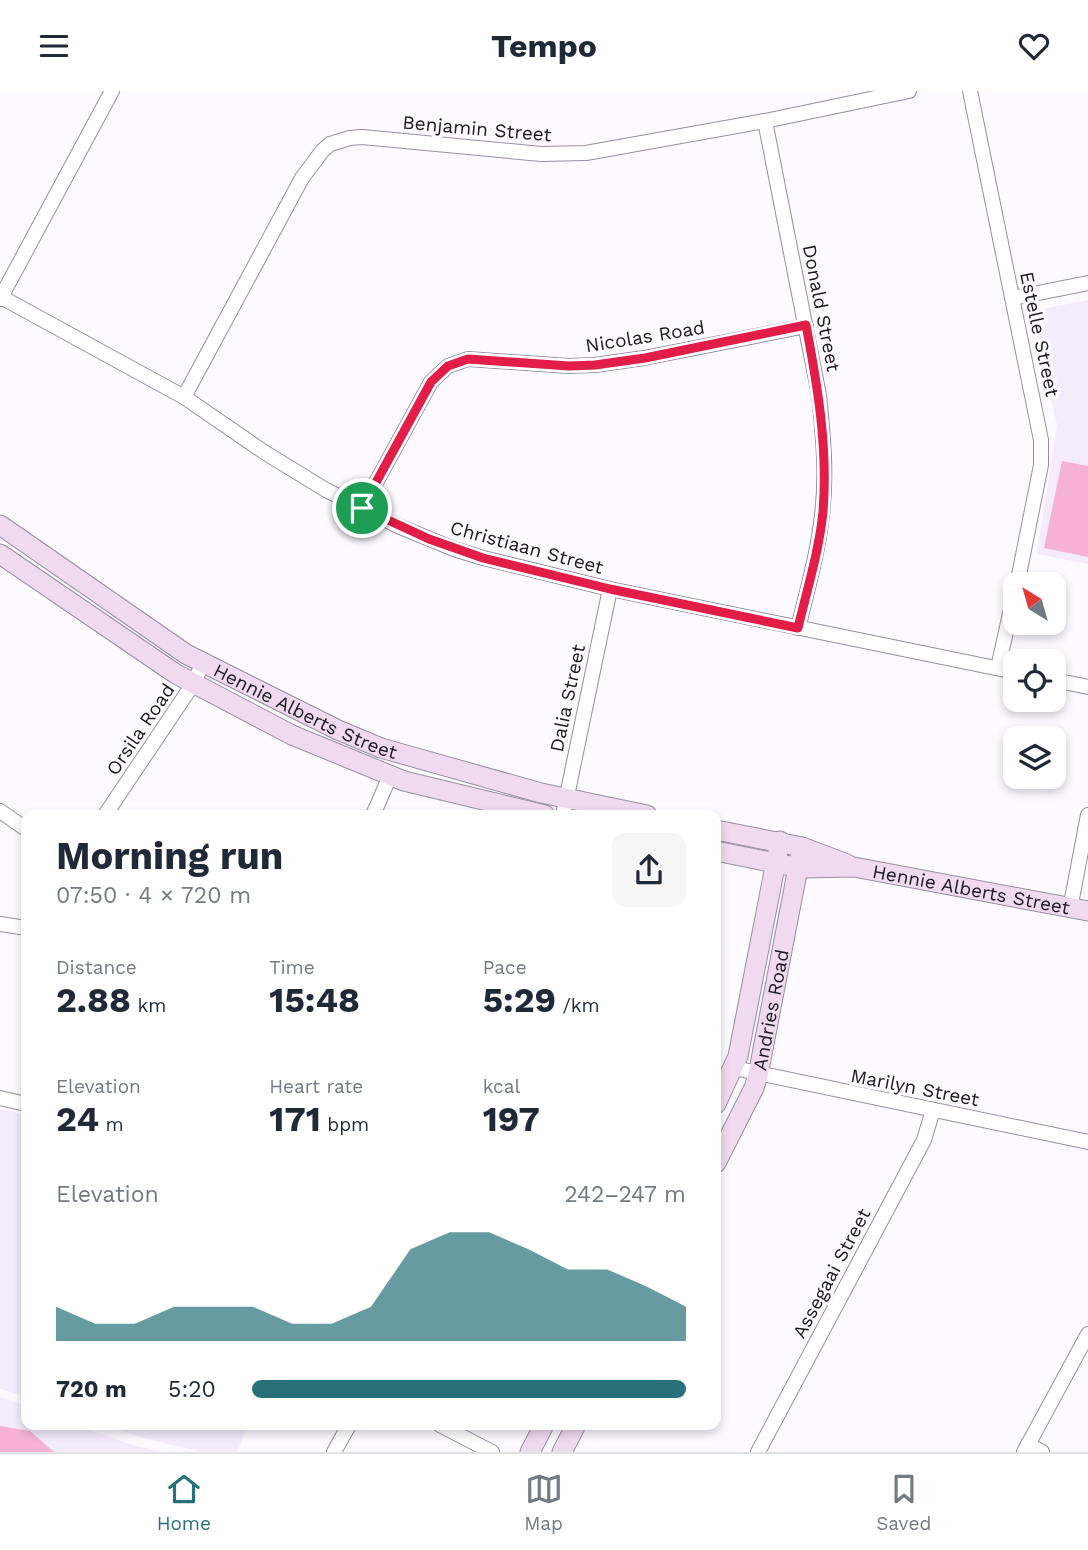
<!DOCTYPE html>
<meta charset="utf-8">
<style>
:root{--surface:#fff;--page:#f6f6f7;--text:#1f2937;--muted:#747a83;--line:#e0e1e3;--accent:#28717b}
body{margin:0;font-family:"Work Sans",sans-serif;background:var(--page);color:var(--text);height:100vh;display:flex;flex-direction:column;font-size:26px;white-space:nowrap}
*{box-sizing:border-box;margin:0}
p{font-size:23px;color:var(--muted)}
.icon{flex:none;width:38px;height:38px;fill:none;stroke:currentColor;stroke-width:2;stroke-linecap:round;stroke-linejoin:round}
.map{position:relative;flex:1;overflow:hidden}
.drawer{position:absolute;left:21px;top:719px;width:700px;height:620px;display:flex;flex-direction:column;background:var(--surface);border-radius:14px;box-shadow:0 4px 10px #0003}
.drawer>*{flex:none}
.needle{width:46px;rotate:323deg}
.tools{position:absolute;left:1003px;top:481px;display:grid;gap:14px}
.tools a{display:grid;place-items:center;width:63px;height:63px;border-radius:14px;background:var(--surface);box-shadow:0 4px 10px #0003;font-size:35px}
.pin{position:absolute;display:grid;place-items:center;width:60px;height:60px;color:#fff;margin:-30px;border:4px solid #fff;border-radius:50%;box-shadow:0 2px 7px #0007}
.round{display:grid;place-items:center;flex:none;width:74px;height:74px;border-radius:14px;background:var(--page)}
.summary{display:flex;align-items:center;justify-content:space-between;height:119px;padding:0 35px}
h1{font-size:38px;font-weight:700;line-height:52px}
.stats{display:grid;grid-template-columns:repeat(3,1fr);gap:10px;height:119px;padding:7px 35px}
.stats div{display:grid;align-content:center}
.stats b{font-size:35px;font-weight:700}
.stats small{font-size:19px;font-weight:400}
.stats p{font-size:19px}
.chart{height:196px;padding:14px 35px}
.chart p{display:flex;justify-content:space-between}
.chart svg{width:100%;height:126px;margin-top:7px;fill:var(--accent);opacity:.7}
ul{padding:0 35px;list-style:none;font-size:23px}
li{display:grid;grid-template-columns:112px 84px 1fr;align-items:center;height:52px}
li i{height:18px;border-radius:9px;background:var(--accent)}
header{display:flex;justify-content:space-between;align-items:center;height:91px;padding:0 35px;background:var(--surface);font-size:32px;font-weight:700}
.dock{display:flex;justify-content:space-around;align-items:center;height:98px;border-top:2px solid var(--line);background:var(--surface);font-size:19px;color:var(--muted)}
.dock a{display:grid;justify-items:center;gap:4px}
.dock .current{color:var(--accent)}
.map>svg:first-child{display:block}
.built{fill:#f4ecfd}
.green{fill:#f6b2d4}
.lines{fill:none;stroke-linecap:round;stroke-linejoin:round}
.street-casing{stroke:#988ea2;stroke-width:16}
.secondary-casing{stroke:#988ea2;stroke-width:21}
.street{stroke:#fff;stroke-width:14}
.secondary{stroke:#efdaef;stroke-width:19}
.route-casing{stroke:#fff;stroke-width:14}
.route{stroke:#e11d48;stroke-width:9}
.labels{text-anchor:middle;stroke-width:7;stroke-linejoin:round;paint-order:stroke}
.street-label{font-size:19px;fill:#1c1920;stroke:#fcfafe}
</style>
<header><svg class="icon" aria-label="menu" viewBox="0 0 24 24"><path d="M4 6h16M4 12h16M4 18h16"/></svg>Tempo<svg class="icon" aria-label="heart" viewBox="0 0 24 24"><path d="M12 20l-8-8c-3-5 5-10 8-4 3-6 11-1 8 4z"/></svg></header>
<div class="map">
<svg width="1088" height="1361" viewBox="0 0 1088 1361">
<rect width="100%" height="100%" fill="#fcfafe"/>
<g class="built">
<path d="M1088,209v264l-51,-10 20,-129 -25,-107 10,-9z"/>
<path d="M0,1018l26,6v282l-26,-8z"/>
<path d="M0,1306l26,9v19h50l60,21 27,6h-163z"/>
<path d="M105,1334h143l-11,27h-35l-62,-15z"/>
</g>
<g class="green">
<path d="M1062,370l26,5v91l-44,-9z"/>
<path d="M0,1335l30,5 24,21h-54z"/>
</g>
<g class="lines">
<defs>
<g id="street">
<path d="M970,0l71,349v25l-24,120"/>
<path d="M765,30l54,274c4,39 8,80 3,120 -4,38 -15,76 -24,113"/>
<path d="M1,206l183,100 80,55 62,38 72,36 56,23 29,9 127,31 405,83"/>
<path d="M1013,207l75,-15"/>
<path d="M0,208l112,-208"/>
<path d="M184,306l118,-219 21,-28 7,-6 20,-6 12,-1 179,17 45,-1 179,-32 144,-30"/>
<path d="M362,417l69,-126 17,-16 20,-7 101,7 26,-1 49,-7 162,-32"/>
<path d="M998,577l17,-77"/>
<path d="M1054,589l34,7"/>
<path d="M0,720l26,18"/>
<path d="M105,724l88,-131 10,-21"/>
<path d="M373,724l17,-39"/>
<path d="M563,724l47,-226"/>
<path d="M1070,818l18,-94"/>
<path d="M0,833l26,4"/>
<path d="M734,977l354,74"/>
<path d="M0,1007l26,6"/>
<path d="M440,1334l52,27"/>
<path d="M1028,1353l14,8"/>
<path d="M334,1361l15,-27"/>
<path d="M758,1361l166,-312 9,-30"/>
<path d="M1024,1361l64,-118"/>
</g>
<g id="secondary">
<path id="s1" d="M0,434l186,129 152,76 43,18 160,45 106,22"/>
<path d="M0,463l176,120 116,61 112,46 141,34"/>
<path d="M716,739l86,17 45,17"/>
<path id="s2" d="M716,760l84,17 54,-1 234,44"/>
<path d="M716,1013l22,-48 42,-215"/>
<path id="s3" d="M716,1072l38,-75 4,-13 44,-228"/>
<path d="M530,1361l14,-27"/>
<path d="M562,1361l14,-27"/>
</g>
</defs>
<use href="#street" class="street-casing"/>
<use href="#secondary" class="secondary-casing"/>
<use href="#street" class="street"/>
<use href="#secondary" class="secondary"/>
</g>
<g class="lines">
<defs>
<path id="route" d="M806,234c12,63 22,124 17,187 -4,39 -16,78 -25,116l-188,-39 -127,-31 -54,-19 -67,-31 69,-126 17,-16 20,-7 101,7 26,-1 50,-7z"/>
</defs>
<use href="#route" class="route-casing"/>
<use href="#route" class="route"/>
</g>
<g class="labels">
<g class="street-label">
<text transform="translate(477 37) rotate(5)" y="7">Benjamin Street</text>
<text transform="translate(822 217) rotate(79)" y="7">Donald Street</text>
<text transform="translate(1040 243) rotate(78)" y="7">Estelle Street</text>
<text transform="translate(645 245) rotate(-9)" y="7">Nicolas Road</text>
<text transform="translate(527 456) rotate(15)" y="7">Christiaan Street</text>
<text transform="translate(567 607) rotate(-78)" y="7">Dalia Street</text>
<text dy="7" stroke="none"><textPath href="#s1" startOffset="359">Hennie Alberts Street</textPath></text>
<text transform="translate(140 638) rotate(-56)" y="7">Orsila Road</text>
<text dy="7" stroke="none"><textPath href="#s2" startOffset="259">Hennie Alberts Street</textPath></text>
<text dy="7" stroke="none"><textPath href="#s3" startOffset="164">Andries Road</textPath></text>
<text transform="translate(915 996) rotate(11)" y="7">Marilyn Street</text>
<text transform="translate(831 1182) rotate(-62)" y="7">Assegaai Street</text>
</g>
</g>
</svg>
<div class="tools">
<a><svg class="needle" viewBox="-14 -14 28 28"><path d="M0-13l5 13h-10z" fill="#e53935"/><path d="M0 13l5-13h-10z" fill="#747a83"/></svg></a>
<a><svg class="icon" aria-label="locate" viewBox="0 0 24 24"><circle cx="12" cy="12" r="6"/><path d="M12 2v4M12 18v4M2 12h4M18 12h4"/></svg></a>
<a><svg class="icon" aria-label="layers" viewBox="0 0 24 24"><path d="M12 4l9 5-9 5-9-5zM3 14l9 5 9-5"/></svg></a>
</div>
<div class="pin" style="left:362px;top:417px;background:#1e9e55"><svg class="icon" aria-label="arrive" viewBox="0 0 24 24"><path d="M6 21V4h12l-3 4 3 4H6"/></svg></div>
<section class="drawer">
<div class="summary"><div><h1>Morning run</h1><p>07:50 · 4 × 720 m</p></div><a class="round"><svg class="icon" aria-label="share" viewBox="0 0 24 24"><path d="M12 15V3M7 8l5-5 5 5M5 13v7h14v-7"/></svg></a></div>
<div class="stats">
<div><p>Distance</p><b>2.88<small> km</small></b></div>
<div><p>Time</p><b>15:48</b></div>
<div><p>Pace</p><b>5:29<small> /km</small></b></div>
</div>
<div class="stats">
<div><p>Elevation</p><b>24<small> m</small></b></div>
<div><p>Heart rate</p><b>171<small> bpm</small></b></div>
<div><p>kcal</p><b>197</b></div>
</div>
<div class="chart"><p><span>Elevation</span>242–247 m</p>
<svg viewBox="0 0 160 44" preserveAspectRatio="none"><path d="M0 44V32L10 38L20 38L30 32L40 32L50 32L60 38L70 38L80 32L90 12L100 6L110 6L120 12L130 19L140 19L150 25L160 32V44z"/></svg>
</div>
<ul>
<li><b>720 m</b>5:20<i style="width:100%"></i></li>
</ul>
</section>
</div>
<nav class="dock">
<a class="current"><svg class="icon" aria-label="home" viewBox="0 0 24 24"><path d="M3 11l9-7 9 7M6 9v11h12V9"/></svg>Home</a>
<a><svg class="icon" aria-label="map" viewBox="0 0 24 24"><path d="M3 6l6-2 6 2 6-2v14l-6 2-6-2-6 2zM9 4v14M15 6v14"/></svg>Map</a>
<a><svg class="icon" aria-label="saved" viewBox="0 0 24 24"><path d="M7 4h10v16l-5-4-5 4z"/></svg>Saved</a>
</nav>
